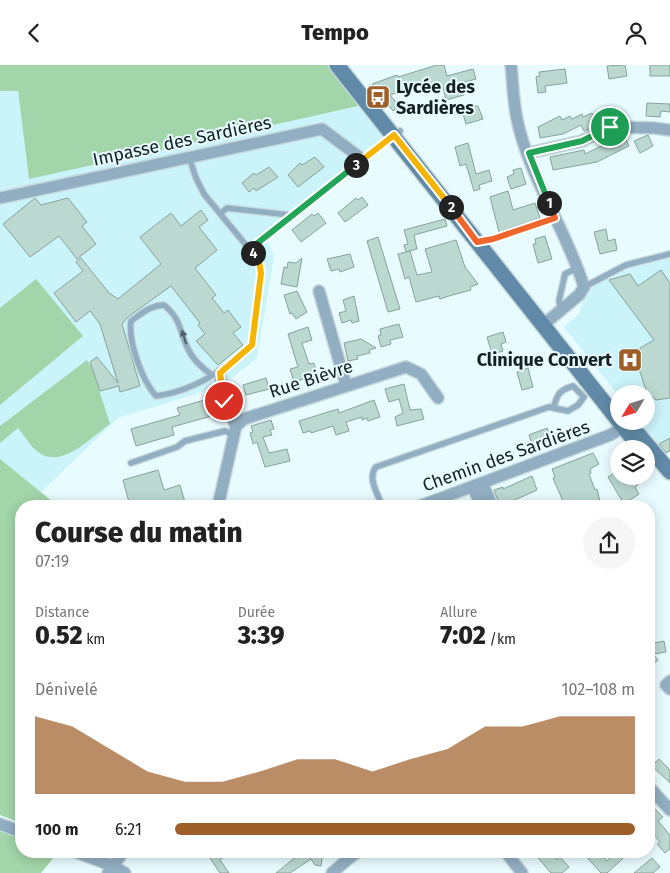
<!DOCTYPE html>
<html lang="fr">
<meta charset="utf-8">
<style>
:root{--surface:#fff;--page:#f6f6f6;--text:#222;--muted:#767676;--accent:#9e5e28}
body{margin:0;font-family:"Fira Sans",sans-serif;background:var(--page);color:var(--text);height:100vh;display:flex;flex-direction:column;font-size:19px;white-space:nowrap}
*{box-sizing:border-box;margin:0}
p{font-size:16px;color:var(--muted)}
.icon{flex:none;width:28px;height:28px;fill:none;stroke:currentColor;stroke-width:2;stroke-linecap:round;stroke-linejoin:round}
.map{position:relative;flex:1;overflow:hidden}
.sheet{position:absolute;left:15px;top:435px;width:640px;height:358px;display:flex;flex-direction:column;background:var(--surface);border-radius:20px;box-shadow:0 2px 12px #0003}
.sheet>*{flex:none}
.needle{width:32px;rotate:232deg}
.tools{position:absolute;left:610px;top:320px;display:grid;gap:10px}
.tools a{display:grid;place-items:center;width:45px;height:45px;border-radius:50%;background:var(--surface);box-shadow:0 2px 12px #0003;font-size:25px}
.pin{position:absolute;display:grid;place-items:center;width:42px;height:42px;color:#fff;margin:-21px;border:2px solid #fff;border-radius:50%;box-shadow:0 1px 5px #0007}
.km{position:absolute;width:25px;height:25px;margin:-12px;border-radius:50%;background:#222;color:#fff;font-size:14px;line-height:25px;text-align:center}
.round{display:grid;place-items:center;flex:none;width:52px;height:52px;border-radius:26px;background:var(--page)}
.headline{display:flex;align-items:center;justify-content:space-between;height:85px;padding:0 20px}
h1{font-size:28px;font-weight:800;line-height:38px}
.metrics{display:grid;grid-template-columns:repeat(3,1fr);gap:8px;height:85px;padding:5px 20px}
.metrics div{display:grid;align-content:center}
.metrics b{font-size:25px;font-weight:800}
.metrics small{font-size:14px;font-weight:400}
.metrics p{font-size:14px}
.chart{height:140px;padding:10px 20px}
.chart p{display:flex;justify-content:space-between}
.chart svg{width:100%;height:90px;margin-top:5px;fill:var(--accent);opacity:.7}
ul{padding:0 20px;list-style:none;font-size:16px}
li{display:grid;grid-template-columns:80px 60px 1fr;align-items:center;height:38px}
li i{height:12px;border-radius:6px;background:var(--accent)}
header{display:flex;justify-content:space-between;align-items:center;height:65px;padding:0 20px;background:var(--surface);font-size:22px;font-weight:800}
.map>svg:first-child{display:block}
.built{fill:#cbf3fa}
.green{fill:#a2d5a9}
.building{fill:#bbd8d1;stroke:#87a29b}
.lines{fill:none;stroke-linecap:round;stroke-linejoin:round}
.lane-casing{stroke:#c6d8db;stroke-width:8}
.street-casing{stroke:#c6d8db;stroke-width:14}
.secondary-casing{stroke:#c6d8db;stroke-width:18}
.lane{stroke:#92aec2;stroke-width:5.5}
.street{stroke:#92aec2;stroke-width:11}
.secondary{stroke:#608aa7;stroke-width:15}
.oneway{fill:#4d606a}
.split-1-casing{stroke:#fff;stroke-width:10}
.split-2-casing{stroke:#fff;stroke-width:10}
.split-3-casing{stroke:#fff;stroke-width:10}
.split-4-casing{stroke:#fff;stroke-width:10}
.split-5-casing{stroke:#fff;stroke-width:10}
.split-1{stroke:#22a559;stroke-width:6}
.split-2{stroke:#f0652b;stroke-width:6}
.split-3{stroke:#f5b400;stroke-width:6}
.split-4{stroke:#22a559;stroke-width:6}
.split-5{stroke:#f5b400;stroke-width:6}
.labels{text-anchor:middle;stroke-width:4;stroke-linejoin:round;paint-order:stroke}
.poi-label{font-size:18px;font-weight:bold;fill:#152022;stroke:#e8fbfe;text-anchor:start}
.street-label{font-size:18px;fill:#152022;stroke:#e8fbfe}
</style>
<header><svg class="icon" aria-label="back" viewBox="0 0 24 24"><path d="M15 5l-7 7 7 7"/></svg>Tempo<svg class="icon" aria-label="person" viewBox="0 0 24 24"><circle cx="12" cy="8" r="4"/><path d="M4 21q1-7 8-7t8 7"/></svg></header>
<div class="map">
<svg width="670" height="808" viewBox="0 0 670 808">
<rect width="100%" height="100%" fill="#e8fbfe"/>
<g class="built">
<path d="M0,26h18l11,87 345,-75 26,28 -134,104 8,22 -17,101 -35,28 -104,32 -77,74 -41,-33z"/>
<path d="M670,193v182l-12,7 -20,-26h8v-27h-27v2l-55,-69 15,-13 7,-22 6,-6 35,-17z"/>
</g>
<g class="green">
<path d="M0,0h332l31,40 -334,74 -11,-88h-18z"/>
<path d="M36,214l47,57 -83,69v-97z"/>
<path d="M87,295l5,8 18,56c-19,13 -48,46 -72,28 -7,-5 -14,-17 -20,-24l-18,15v-17z"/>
<path d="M0,394l58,47h-37v317l-21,-8z"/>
<path d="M0,764l21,8v14h38l-18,22h-41z"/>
</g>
<g class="building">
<path d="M437,0h7l3,11 26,-7 3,10 -15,4 3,12 -18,5 -3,-13 -18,5 -2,-7 -33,10 9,11 -6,5 -21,-27 25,-9 1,2z"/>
<path d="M625,0l2,11 -18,3 -2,-13z"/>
<rect x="650" y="0" width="20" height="11"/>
<path d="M565,4l2,14 -22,3 1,6 -8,1 -2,-16 4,-1 -1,-4z"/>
<path d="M647,38l23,1v8l-9,-1 -1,6 -14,-1z"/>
<path d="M475,41h3l5,13 -17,5 -4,-13z"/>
<path d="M592,48l6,12 -14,6 -3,-6 -18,9 -23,4 -2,-11 22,-11 2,4 8,-4 2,3 10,-5 1,3z"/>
<path d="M624,70l5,11 -32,16 -44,8 -3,-13 34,-7 1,4z"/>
<path d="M648,70l5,11 -13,7 -6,-12z"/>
<path d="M468,78l8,31 13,-4 3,11 -13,4 1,4 -6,2 -8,-27 -6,2 -5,-19z"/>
<path d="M315,92l9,10 -26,20 -10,-12 12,-12 2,2z"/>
<path d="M269,102l9,10 -22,14 -2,-3 -5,4 -7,-9 12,-10 2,2z"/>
<path d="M521,103l5,16 -15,5 -4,-12 7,-3 -1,-4z"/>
<path d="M508,126l5,19 22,-7 5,15 -41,14 -9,-35z"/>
<path d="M362,132l6,8 -23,17 -7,-9 18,-15 2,2z"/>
<path d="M35,133l6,7 27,-7 19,24 -5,4 14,18 -19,15 -18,-23 -29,21 -27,-33z"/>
<path d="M201,145l7,10 -9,7 18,23 -22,18 21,27 -4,3 12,15 4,-3 13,17 -8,6 10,12 -25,20 -22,-24 9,-7 -7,-9 2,-2 -29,-37 -43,31 -6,7 18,62 -20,6 -1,-6 -19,5 -10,-29 7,-5 21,26 -18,-59 -10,-13 -14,11 -22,-29 29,-22 -7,-9 5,-4 28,35 9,6 43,-35 -21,-27 31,-24 10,13z"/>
<path d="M318,148l8,10 -25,19 -9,-12 20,-16 2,2z"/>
<path d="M445,154l2,7 -33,9 3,14 -11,3 -2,-7 4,-1 -4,-14z"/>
<path d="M606,164l2,12 7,-2 2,11 -17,4 -6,-22z"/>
<path d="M545,171l7,23 -14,4 -5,-19h3l-1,-5z"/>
<path d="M378,172l22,72 -12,3 -21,-71z"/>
<path d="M456,175l9,27 13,17 -8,3 1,3 -22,6 -9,3 -1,-3 -23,6 -7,-25 -4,2 -7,-25 12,-3 7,24 15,-3 -7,-23z"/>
<path d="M350,189l4,13 -14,5 -1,-3 -8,2 -4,-12z"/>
<path d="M302,193l-5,29 -16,-3 3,-17 3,1 1,-6 8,1z"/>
<path d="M661,205l9,13v115l-14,2 -9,-7 -13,-39 7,-2 -1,-4 14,-8 -45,-60 21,-6 8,12z"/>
<path d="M297,226l10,21 -11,7 -4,-6 -2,1 -6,-19z"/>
<path d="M354,231l5,25 -7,2 -1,-3 -9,3 -3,-10 7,-2 -3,-11z"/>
<path d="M399,259l4,13 -13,3 1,4 -10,3 -3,-11 3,-1 -1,-6z"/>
<path d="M308,262l4,13 -10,3 7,21 5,-1 3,12 -23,7 -4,-13 8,-2 -10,-33z"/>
<path d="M503,267l3,10 -5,2 2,7 -11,3 -5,-17z"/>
<path d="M361,274l15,9 -7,2 1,3 -13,3 1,3 -10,2 -4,-18z"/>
<path d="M528,303l5,19 -11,3 -5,-18z"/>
<path d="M266,313l3,11 -23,6 -3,-10z"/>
<path d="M404,319l6,26 11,-1 3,10 -27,7 -2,-9 8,-4 -4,-14 -10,3 -4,-13z"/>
<path d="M215,332l4,17 -47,13 2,8 -38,11 -5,-17 49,-14 -3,-7z"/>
<path d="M374,335l6,17 -12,4 -1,-3 -5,2v-3l-16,5 3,9 -13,4 -3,-9 -22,7 -1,-2 -7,2 -4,-12 39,-12 1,4z"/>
<path d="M271,355l3,9 -4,1 2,5 -9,2 6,16 18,-4 3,12 -25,6 -8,-25 -4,2 -3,-11 3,-1 -2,-6z"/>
<path d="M547,363l5,12 -19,7 -4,-12z"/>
<path d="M670,373v13l-4,2 -7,-9z"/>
<path d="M593,388l6,11 -9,5 1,4 -2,1 6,16 2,-1 4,17h-36l-12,-28 2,-1 -3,-8z"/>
<path d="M158,405l6,20 16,-5 6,21h-56l-7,-26z"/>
<path d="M619,405v6h14l5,9 -3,2 4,7 -15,10 -16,-27z"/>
<path d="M532,411l5,14 -29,13v-3l-9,3 -5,-13 9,-3v2z"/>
<path d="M664,576l2,11 -13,2 5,6 -9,8v-20l5,-5z"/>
<path d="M659,694l11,11v13l-18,-17z"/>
<path d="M654,743l9,9 -5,4 12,14v14l-5,4 -8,-9 3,-2 -11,-13v-16z"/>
<path d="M220,786l4,6 -4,3 9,13h-9l-14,-21z"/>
<path d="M303,786h18l-2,4 3,4 -1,7 -6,-1 -4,-6 -21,14h-14z"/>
<path d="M532,786h18l7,9 3,-3 9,10 -7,6h-11z"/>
<path d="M581,786h18l8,10 10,-10h14l-24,22h-6z"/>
<path d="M652,793l8,9 -7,6h-19z"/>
</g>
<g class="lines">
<defs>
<g id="lane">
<path d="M189,92l7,21 8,16 55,67 2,12 -9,73c-29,24 -57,45 -96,50 -14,-16 -28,-54 -25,-75 11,-8 20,-16 33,-16 18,15 15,26 24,44 5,11 14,19 24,26"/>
<path d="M221,148l6,-5 63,7"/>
<path d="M479,176l14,-2 62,-21"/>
<path d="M250,183l150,-117"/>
<path d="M584,222l42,-22 44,-11"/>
<path d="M561,245l-2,-9 6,-27 8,-4 6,2"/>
<path d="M131,398l46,-16 8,-6 40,-10 9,4"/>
<path d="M382,441c-4,-12 -15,-28 -6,-39l173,-60 19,4 10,-6 6,-8 -11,-11c-13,4 -16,8 -19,21"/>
</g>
<g id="street">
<path d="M511,0c2,18 2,36 6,54 11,56 50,112 67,168l-5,8 -36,30"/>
<path d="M529,88l53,-12 28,-14 44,1 16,2"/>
<path d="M0,133l322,-69 40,30"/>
<path d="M319,226l27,94"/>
<path d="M220,308l4,28 12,25"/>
<path d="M483,419l9,22"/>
<path d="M473,422l8,19"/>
<path d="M218,441l18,-80 8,-7 162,-52 15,7 17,24"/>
<path d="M420,441l190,-71 19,-11"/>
<path d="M670,616l-4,4 4,4"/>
<path d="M649,722l21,23"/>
<path d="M0,759l21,8"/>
<path d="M73,786l40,15 12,7"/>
<path d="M342,786l6,8 11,-8"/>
<path d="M505,786l17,22"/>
<path d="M108,808l16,-22"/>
<path d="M332,808l16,-14"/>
</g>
<g id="secondary">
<path d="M337,0l304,384"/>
<path d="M639,370l31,37"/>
</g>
</defs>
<use href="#lane" class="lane-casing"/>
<use href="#street" class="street-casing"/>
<use href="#secondary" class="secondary-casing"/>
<use href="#lane" class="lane"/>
<use href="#street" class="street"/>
<use href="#secondary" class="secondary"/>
</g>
<defs><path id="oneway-solid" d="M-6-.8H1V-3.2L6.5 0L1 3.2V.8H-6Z" transform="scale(1.25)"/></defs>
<use class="oneway" href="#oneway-solid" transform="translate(184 272) rotate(-107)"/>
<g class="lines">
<defs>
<path id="split-1" d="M549,138l-20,-50 53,-12 28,-14"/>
<path id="split-2" d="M451,142l26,35 16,-3 62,-21 -6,-15"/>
<path id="split-3" d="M356,100l38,-30 57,72"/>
<path id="split-4" d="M253,188l-3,-4 106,-84"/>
<path id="split-5" d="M224,336l-4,-28 32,-28 9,-72 -2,-12 -6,-8"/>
</defs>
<use href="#split-1" class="split-1-casing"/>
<use href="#split-2" class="split-2-casing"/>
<use href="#split-3" class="split-3-casing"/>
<use href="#split-4" class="split-4-casing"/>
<use href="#split-5" class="split-5-casing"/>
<use href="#split-1" class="split-1"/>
<use href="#split-2" class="split-2"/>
<use href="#split-3" class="split-3"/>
<use href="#split-4" class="split-4"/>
<use href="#split-5" class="split-5"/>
</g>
<defs>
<symbol id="bus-square" viewBox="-11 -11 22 22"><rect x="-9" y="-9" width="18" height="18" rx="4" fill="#9e5e28" stroke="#e8fbfe"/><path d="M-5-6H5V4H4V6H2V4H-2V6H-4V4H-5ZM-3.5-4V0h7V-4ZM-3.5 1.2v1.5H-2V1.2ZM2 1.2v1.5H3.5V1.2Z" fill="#fff"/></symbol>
<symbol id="hospital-square" viewBox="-11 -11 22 22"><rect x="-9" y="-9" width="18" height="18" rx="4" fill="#9e5e28" stroke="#e8fbfe"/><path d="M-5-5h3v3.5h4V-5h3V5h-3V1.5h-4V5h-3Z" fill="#fff"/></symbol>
</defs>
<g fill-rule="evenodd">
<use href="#bus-square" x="364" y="18" width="28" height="28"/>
<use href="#hospital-square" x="616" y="281" width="28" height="28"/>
</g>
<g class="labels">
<g class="poi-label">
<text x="396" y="28">Lycée des<tspan x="396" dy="21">Sardières</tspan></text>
<text x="612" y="301" text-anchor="end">Clinique Convert</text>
</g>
<g class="street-label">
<text transform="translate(182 76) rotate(-12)" y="6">Impasse des Sardières</text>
<text transform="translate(311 314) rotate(-18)" y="6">Rue Bièvre</text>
<text transform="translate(506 391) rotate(-20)" y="6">Chemin des Sardières</text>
</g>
</g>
</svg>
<div class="tools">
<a><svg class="needle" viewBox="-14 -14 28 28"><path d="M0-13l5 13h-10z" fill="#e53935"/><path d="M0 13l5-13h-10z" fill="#767676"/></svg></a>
<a><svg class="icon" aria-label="layers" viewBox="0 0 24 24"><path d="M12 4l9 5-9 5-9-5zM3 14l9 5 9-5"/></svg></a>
</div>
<div class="pin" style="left:610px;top:62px;background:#1e9e55"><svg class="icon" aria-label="arrive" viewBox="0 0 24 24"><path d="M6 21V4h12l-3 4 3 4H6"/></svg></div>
<div class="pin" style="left:224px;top:336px;background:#d93025"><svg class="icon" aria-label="check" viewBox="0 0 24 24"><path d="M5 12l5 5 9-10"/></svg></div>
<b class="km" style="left:549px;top:138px">1</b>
<b class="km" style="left:451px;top:142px">2</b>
<b class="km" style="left:356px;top:100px">3</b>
<b class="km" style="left:253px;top:188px">4</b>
<section class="sheet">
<div class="headline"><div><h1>Course du matin</h1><p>07:19</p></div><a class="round"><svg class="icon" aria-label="share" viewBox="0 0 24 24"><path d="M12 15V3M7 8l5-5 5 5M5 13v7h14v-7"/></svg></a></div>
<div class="metrics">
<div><p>Distance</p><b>0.52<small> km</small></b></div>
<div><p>Durée</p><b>3:39</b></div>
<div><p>Allure</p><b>7:02<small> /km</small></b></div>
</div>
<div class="chart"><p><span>Dénivelé</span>102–108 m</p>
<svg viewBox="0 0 160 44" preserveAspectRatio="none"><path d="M0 44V6L10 11L20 22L30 33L40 38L50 38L60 33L70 27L80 27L90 33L100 27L110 22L120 11L130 11L140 6L150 6L160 6V44z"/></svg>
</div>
<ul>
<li><b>100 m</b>6:21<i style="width:100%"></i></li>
</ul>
</section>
</div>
